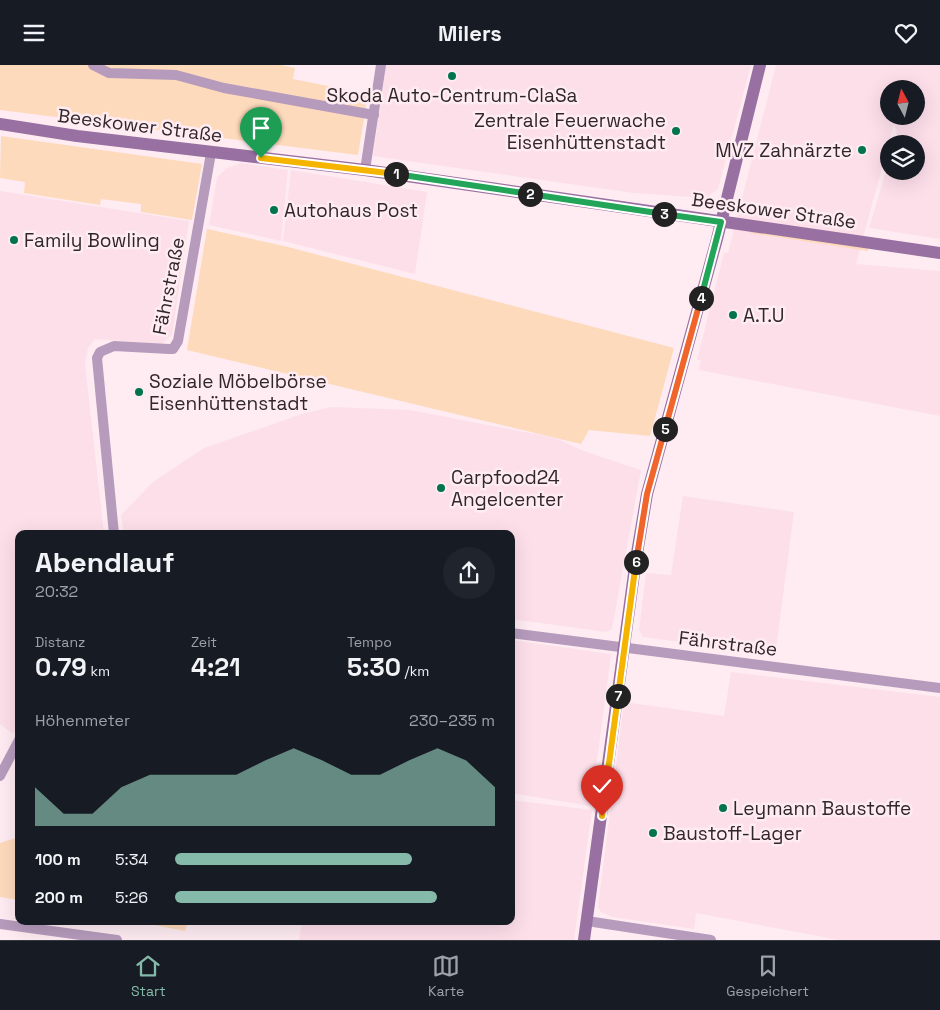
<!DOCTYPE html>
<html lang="de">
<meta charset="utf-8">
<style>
:root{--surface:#171b24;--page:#20242c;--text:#f1f3f6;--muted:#9ea1a6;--line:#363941;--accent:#85baaa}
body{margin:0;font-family:"Space Grotesk",sans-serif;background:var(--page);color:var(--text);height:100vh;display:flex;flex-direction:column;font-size:19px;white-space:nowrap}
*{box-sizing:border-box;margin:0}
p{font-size:16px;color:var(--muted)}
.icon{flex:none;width:28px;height:28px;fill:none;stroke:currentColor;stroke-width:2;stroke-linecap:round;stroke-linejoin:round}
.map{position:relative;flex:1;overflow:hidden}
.side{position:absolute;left:15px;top:465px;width:500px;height:395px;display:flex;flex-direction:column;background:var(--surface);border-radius:10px;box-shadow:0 5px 20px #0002}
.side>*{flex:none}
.needle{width:32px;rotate:353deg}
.controls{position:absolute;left:880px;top:15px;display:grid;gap:10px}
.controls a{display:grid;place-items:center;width:45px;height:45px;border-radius:50%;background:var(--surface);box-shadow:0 5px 20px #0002;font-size:25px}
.pin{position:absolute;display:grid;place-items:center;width:42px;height:42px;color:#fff;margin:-51px -21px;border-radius:50% 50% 50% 0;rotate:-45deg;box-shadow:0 0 5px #0007}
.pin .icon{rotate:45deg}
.km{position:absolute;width:25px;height:25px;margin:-12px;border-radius:50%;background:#222;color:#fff;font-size:14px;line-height:25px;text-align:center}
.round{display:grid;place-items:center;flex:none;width:52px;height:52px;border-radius:26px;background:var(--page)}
.headline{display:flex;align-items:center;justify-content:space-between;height:85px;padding:0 20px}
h1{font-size:28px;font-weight:700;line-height:38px}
.metrics{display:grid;grid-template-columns:repeat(3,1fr);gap:8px;height:85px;padding:5px 20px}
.metrics div{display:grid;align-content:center}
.metrics b{font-size:25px;font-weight:700}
.metrics small{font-size:14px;font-weight:400}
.metrics p{font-size:14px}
.chart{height:140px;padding:10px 20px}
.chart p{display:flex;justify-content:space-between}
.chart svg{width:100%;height:90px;margin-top:5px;fill:var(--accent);opacity:.7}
ul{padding:0 20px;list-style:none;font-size:16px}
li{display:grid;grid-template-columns:80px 60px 1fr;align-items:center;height:38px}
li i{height:12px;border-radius:6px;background:var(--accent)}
header{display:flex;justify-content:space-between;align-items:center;height:65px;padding:0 20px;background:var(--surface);font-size:22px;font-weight:700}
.menu{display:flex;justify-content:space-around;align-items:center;height:70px;border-top:1px solid var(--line);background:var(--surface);font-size:14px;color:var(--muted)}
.menu a{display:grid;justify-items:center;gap:2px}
.menu .current{color:var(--accent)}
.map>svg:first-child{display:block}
.built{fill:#fddfea;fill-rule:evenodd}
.green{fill:#fedabc}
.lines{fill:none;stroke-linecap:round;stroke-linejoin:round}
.street{stroke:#b69bbc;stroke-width:10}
.secondary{stroke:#9870a1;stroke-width:12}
.split-1-casing{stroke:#fff;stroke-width:10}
.split-2-casing{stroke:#fff;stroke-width:10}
.split-3-casing{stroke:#fff;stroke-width:10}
.split-4-casing{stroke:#fff;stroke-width:10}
.split-5-casing{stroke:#fff;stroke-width:10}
.split-6-casing{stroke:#fff;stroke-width:10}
.split-7-casing{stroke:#fff;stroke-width:10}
.split-8-casing{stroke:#fff;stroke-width:10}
.split-1{stroke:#f5b400;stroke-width:6}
.split-2{stroke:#22a559;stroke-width:6}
.split-3{stroke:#22a559;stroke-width:6}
.split-4{stroke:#22a559;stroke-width:6}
.split-5{stroke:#f0652b;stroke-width:6}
.split-6{stroke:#f0652b;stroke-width:6}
.split-7{stroke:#f5b400;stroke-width:6}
.split-8{stroke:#f5b400;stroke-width:6}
.poi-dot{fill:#01744e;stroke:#feecf2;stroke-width:2}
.labels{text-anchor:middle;stroke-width:5;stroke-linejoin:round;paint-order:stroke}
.poi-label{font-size:19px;fill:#31272b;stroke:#feecf2;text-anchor:start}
.street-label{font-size:19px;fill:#31272b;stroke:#feecf2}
</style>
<header><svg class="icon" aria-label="menu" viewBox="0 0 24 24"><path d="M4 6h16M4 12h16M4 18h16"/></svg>Milers<svg class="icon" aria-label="heart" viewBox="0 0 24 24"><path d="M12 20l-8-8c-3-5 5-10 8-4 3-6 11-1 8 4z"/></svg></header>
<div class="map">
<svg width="940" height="875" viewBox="0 0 940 875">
<rect width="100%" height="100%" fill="#feecf2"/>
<g class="built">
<path d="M386,0h365l-33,124 -12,9 -72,-5 -261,-37z"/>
<path d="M776,0h164v174l-71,-11 20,-67v10h27v-27h-22l3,-11 -3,-10 -38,141 84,7v145l-241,-46 2,-10h-4l27,-107h4zM889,24h27v27h-27z"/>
<path d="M241,98l47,7 -7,71 -72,-16 8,-48 10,-9z"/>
<path d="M291,105l136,22 -12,82 -132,-33z"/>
<path d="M0,126l189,30 -17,114 -10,9 -67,-5 -7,9 -3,16 19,170h-85v190l-6,10 -13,-10z"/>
<path d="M332,342l78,3 146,28 25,12 60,20 -29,159 -6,3 -95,-13v-85h-387l-3,-19 32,-33 51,-34 101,-35z"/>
<path d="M683,431l111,16 -19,144 -67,-9 1,-8 -14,-2 -1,7 -51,-7 -4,-7 7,-57 25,2z"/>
<path d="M511,575l100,14 -20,152 -80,-13z"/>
<path d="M731,607l209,25v243h-101l-143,-27 -2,16 -82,-12 -11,-5 -3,-5 26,-205 100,14z"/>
<path d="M511,735l81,10 -18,130h-275l3,-19h209z"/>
</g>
<g class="green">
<path d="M0,0h281l14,3 -2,11 75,15 -10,61 -358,-45z"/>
<path d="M1,71l201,28 -10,56 -51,-8v-8l-40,-5 -1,6 -76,-12 1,-11 -25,-4z"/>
<path d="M207,164l77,17 390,102 -24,88 -61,-6 -8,14 -394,-94z"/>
<path d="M751,165l117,18v3l-118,-18z"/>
<path d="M19,772v63l-19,-3v-54z"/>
<path d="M133,856h55l-3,10z"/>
</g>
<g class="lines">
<g class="street">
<path d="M93,0l16,8 67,2 48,13 150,27"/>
<path d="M365,105l16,-105"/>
<path d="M114,469l-17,-176 3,-6 14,-6 55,3h4l5,-8 33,-188"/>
<path d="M511,568l429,55"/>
<path d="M0,711l19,-36"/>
<path d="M587,856l124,19"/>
<path d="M0,859l117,16"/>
</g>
<g class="secondary">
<path d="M0,59l77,12 288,34 575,83"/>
<path d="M584,875l52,-381 11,-65 70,-255 43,-174"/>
</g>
</g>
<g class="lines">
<defs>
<path id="split-1" d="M261,93l135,16"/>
<path id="split-2" d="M396,109l134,20"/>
<path id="split-3" d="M530,129l134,20"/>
<path id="split-4" d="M664,149l57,8 -20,76"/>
<path id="split-5" d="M665,364l36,-131"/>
<path id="split-6" d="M636,497l11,-68 18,-65"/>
<path id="split-7" d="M618,631l18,-134"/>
<path id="split-8" d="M602,751l16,-120"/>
</defs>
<use href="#split-1" class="split-1-casing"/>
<use href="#split-2" class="split-2-casing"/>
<use href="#split-3" class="split-3-casing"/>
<use href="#split-4" class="split-4-casing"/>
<use href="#split-5" class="split-5-casing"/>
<use href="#split-6" class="split-6-casing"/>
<use href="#split-7" class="split-7-casing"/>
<use href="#split-8" class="split-8-casing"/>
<use href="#split-1" class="split-1"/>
<use href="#split-2" class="split-2"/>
<use href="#split-3" class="split-3"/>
<use href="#split-4" class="split-4"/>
<use href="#split-5" class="split-5"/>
<use href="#split-6" class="split-6"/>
<use href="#split-7" class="split-7"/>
<use href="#split-8" class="split-8"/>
</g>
<g class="poi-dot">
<circle cx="452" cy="11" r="5"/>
<circle cx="676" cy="66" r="5"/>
<circle cx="862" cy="85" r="5"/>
<circle cx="274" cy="145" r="5"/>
<circle cx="14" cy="175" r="5"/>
<circle cx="733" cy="250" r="5"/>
<circle cx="139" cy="327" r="5"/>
<circle cx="441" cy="423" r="5"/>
<circle cx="723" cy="743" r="5"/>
<circle cx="653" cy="768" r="5"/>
</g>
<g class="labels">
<g class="poi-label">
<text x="452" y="37" text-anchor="middle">Skoda Auto-Centrum-ClaSa</text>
<text x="666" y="62" text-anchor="end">Zentrale Feuerwache<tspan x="666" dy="22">Eisenhüttenstadt</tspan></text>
<text x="852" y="92" text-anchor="end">MVZ Zahnärzte</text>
<text x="284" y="152">Autohaus Post</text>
<text x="24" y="182">Family Bowling</text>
<text x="743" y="257">A.T.U</text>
<text x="149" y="323">Soziale Möbelbörse<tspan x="149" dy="22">Eisenhüttenstadt</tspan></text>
<text x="451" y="419">Carpfood24<tspan x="451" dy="22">Angelcenter</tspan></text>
<text x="733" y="750">Leymann Baustoffe</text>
<text x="663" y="775">Baustoff-Lager</text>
</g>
<g class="street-label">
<text transform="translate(140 60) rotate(7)" y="7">Beeskower Straße</text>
<text transform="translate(774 145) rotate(8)" y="7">Beeskower Straße</text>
<text transform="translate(168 221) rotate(-79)" y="7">Fährstraße</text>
<text transform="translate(728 578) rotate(7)" y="7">Fährstraße</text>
</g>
</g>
</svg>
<div class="controls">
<a><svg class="needle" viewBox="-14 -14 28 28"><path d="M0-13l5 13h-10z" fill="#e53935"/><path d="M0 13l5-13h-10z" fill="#9ea1a6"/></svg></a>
<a><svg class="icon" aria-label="layers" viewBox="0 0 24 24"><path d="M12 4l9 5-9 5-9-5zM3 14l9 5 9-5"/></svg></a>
</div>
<div class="pin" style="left:261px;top:93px;background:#1e9e55"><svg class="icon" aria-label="arrive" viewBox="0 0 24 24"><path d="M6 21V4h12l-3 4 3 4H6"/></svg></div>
<div class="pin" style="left:602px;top:751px;background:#d93025"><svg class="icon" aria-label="check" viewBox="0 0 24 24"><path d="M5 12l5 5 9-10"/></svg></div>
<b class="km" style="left:396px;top:109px">1</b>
<b class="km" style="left:530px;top:129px">2</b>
<b class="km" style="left:664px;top:149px">3</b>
<b class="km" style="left:701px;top:233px">4</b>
<b class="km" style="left:665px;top:364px">5</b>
<b class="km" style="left:636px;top:497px">6</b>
<b class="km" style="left:618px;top:631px">7</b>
<section class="side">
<div class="headline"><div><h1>Abendlauf</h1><p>20:32</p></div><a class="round"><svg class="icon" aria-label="share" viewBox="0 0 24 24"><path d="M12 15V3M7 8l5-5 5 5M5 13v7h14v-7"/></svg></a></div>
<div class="metrics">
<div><p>Distanz</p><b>0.79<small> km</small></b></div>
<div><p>Zeit</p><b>4:21</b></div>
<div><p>Tempo</p><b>5:30<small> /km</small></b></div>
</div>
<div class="chart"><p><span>Höhenmeter</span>230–235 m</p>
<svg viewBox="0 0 160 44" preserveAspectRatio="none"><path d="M0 44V25L10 38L20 38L30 25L40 19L50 19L60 19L70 19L80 12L90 6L100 12L110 19L120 19L130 12L140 6L150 12L160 25V44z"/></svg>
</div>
<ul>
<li><b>100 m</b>5:34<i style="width:74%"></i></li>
<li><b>200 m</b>5:26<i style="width:82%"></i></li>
</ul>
</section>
</div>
<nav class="menu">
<a class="current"><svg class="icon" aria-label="home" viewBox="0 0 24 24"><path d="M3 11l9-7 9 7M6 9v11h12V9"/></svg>Start</a>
<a><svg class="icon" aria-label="map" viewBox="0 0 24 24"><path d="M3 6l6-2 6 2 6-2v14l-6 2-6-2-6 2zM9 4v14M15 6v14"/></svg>Karte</a>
<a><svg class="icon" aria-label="saved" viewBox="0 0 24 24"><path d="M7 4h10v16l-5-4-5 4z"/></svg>Gespeichert</a>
</nav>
